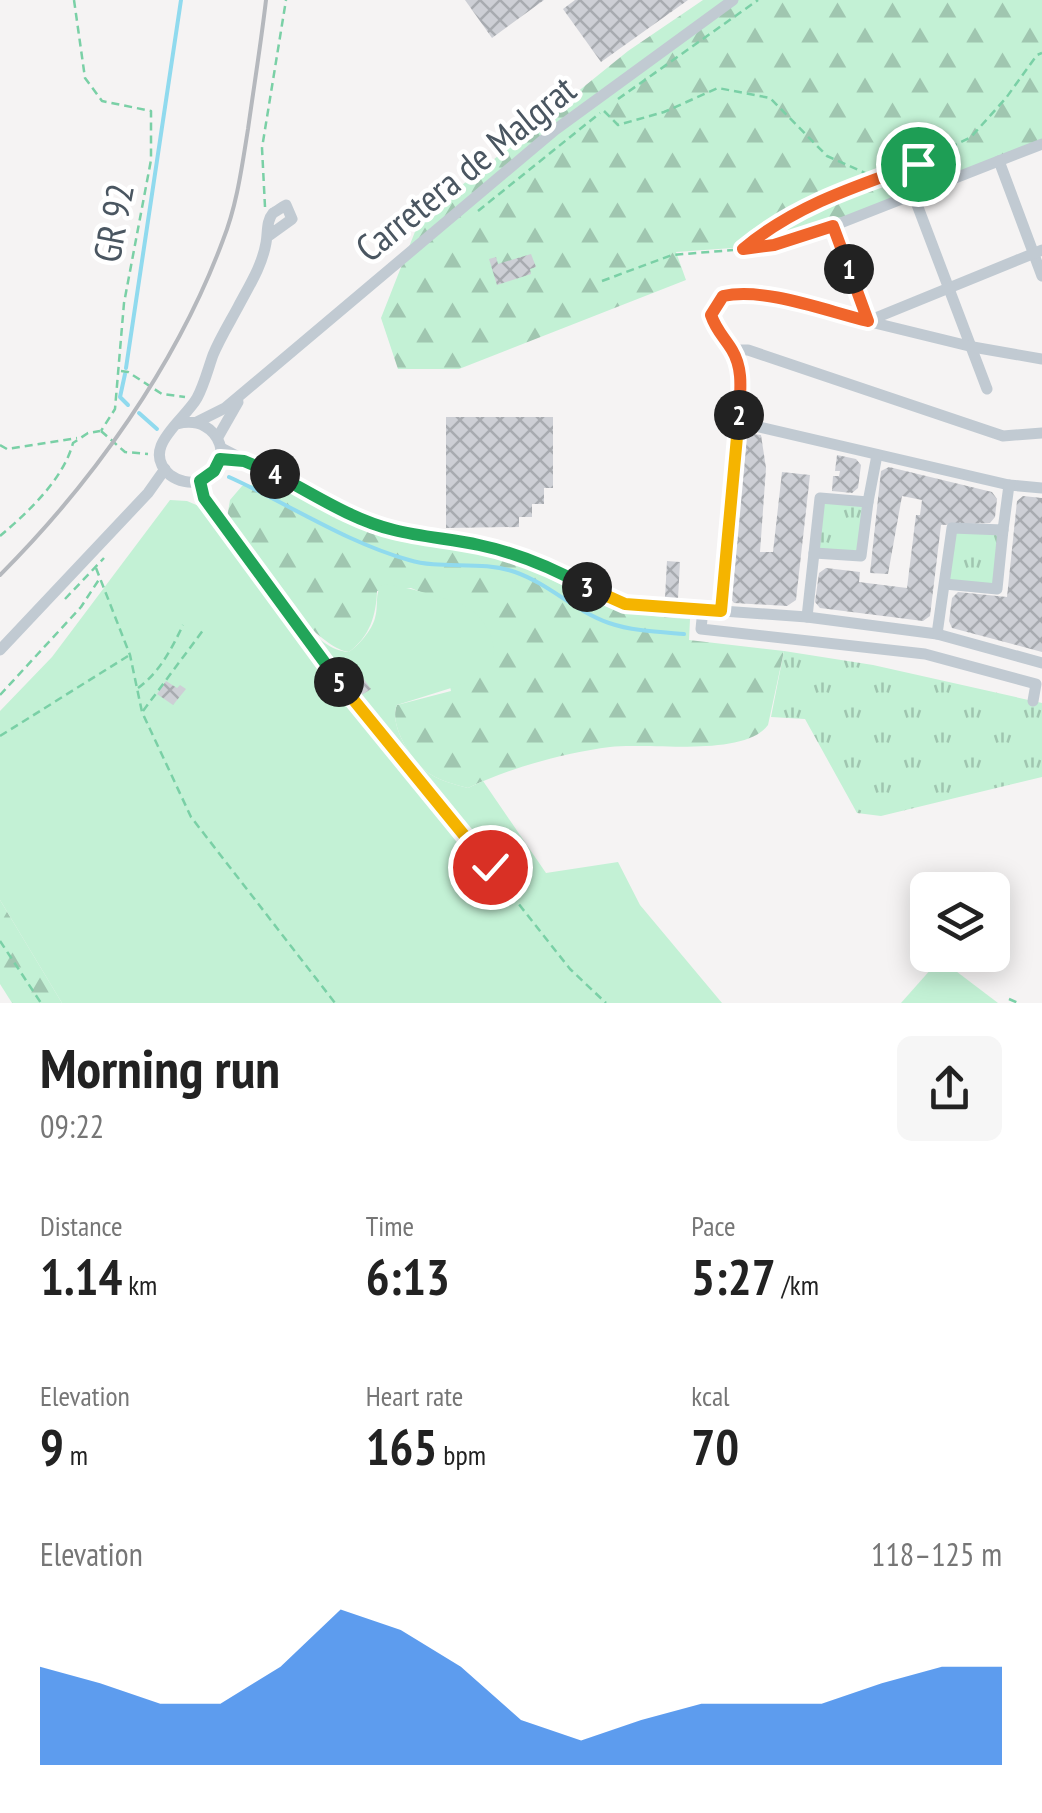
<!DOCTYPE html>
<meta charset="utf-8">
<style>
:root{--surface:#fff;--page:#f6f6f6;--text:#222;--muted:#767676;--accent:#1a73e8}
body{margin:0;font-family:"PT Sans Narrow",sans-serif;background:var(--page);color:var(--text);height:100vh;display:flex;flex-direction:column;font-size:38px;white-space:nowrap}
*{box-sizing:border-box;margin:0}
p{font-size:32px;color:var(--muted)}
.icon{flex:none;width:55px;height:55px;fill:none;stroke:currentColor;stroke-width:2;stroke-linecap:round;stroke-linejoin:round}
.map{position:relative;height:1003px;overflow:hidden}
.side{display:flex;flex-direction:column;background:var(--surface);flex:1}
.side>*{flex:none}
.controls{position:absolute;left:910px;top:872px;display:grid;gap:20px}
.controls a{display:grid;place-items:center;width:100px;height:100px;border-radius:15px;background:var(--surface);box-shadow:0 5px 25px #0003;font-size:50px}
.pin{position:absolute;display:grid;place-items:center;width:85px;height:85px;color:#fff;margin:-42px;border:5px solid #fff;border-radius:50%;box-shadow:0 2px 10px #0007}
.km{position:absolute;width:50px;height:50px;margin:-25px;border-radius:50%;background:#222;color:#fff;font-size:28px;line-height:50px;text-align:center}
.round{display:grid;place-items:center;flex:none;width:105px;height:105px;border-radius:15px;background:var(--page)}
.head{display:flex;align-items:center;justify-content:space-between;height:170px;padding:0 40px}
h1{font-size:55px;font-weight:600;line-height:75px}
.stats{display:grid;grid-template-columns:repeat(3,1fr);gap:15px;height:170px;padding:10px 40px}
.stats div{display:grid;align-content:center}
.stats b{font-size:50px;font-weight:600}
.stats small{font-size:28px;font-weight:400}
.stats p{font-size:28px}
.chart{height:280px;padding:20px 40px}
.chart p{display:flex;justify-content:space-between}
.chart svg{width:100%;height:180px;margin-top:10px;fill:var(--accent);opacity:.7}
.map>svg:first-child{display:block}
.grass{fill:url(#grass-tufts)}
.forest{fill:url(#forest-firs)}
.garden{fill:#c3f1d5}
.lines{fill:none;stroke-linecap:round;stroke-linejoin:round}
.stream{stroke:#90daee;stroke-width:4}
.building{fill:url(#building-cross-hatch)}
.path{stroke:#7ad0a6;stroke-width:2.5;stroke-dasharray:8 5;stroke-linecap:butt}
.minor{stroke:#c1cad2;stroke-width:11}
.rail{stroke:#b5b8bd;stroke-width:4}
.split-1-casing{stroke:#fff;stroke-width:20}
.split-2-casing{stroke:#fff;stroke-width:20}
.split-3-casing{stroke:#fff;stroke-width:20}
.split-4-casing{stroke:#fff;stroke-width:20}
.split-5-casing{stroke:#fff;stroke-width:20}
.split-6-casing{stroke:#fff;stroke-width:20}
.split-1{stroke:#f0652b;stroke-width:12}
.split-2{stroke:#f0652b;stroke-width:12}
.split-3{stroke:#f5b400;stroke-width:12}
.split-4{stroke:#22a559;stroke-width:12}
.split-5{stroke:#22a559;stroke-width:12}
.split-6{stroke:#f5b400;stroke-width:12}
.labels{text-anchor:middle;stroke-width:9;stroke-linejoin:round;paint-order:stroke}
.street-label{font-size:38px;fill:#4a5661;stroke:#fff}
</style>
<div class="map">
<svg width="1042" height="1003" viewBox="0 0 1042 1003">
<defs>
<pattern id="grass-tufts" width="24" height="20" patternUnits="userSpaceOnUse" patternTransform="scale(2.5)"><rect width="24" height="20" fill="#c3f1d5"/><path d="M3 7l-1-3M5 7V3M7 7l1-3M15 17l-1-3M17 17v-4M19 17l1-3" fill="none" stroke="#a0c6b0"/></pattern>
<pattern id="forest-firs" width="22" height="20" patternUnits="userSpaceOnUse" patternTransform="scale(2.5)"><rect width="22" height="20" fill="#c3f1d5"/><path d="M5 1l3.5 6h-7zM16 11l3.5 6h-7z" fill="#a0c6b0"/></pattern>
<pattern id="building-cross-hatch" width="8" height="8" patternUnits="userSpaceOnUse" patternTransform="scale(2.5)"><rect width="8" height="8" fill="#cdcfd5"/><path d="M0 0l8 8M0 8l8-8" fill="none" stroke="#a8abb0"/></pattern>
</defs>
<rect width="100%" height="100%" fill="#f5f3f3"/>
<g class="grass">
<path d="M824,498l44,4 -6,54 -48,-3z"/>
<path d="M952,528l51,2 -6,59 -52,-5z"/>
<path d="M784,651l89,14 169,38v74l-161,39 -24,-3 -52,-94 -34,-2z"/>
</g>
<g class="forest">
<path d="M703,0h339v144l-268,101 -98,7 10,28 -227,89h-61l-17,-51 39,-99 208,-168z"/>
<path d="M266,483c36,7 65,34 99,45 46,16 96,19 143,33 30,9 55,26 84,39 31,14 64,17 98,19l-1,21 95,11 -16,74c-24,33 -121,17 -158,22 -47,6 -100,21 -142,41 -12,-3 -27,-7 -38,-14 -17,-10 -42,-50 -33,-69l54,-14 -21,-95 -19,-8 -34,3c-1,25 -7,45 -28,61 -34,-3 -108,-103 -122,-134l3,-18 12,-14z"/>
<path d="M0,900l62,103h-50l-12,-19z"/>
</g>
<g class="garden">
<path d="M170,500l17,1 40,17 78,107c12,13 26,26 44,27 10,-7 23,-22 26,-34 4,-13 -1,-23 7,-34 14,0 80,17 90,26 12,10 26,32 21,47l-26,26 -70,22c-9,19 16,59 33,69 11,7 26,11 38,14l15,-7 63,92 72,-11 22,43 82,98h-660l-62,-103v-189l52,-54z"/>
<path d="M940,959l58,44h-97z"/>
</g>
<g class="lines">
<g class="stream">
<path d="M126,368l55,-368"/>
<path d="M125,374l-5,23 8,8"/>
<path d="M139,413l18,16"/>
<path d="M229,477c60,27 116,65 180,83 33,10 71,0 106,12 34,12 60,39 94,51 23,8 50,9 75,11"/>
</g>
</g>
<g class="building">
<path d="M465,0h79l-52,38z"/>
<path d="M575,0h113l-87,62 -38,-53z"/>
<path d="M531,254l5,13 -6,2 1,5 -34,11 -8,-26 7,-2 2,7z"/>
<path d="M446,417h107v71h-9v16h-12v13h-13v10l-73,1z"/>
<path d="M747,433l14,2 5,33 -6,84h13l9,-80 28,3 -14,125 -9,6 -53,-3 -7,-9 14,-156z"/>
<path d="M837,455l19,4 5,6 -3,23 -6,5 -20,-2 1,-15h6l1,-5h-5z"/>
<path d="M889,467l103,25 5,7 -2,18 -5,6 -49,2 -11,91 -7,5 -103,-13 -5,-6 4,-29 7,-5 34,4 -1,10 48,6 9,-73h4l2,-15 -20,-4 -14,78 -18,-1 11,-102z"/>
<path d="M1023,496l19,2v154l-90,-24 -3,-7 3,-23 6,-6 49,5 10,-96z"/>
<path d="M667,561l13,1 -2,37 -13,-1z"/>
<path d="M361,675l10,14 -14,9 -10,-14z"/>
<path d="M166,681l11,7 3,-3 6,4 -13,16 -16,-11z"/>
</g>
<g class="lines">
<g class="path">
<path d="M74,0l11,78 17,23 49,10v49l-27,143 -9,106 -14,22"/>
<path d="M618,99l140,-99"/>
<path d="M604,111l14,14 46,-13 54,-24 52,10 57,58 47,21"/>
<path d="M265,207l-3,-59 24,-148"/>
<path d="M478,211l122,-98"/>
<path d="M761,234l66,-37 90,-33 54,-27 35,-39 31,-43 5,-2"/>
<path d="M602,281l70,-26 61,-5"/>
<path d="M121,371l7,1 34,22 23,3"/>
<path d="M101,431l24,21 23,2"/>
<path d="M0,445l7,4 70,-11"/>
<path d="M202,493l35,53 110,148 58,66 165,209 36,34"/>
<path d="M0,536c28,-24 63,-56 73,-93l15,-10 12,-2"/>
<path d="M96,568l34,87 12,57 49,105 144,186"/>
<path d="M65,599l39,-41"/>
<path d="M138,688c22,-16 34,-40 45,-63"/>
<path d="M0,695l81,-88 19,-29"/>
<path d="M143,711l61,-82"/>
<path d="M0,736l128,-80"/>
<path d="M0,941l41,62"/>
<path d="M1009,999l9,4"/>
</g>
<g class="minor">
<path d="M999,161l43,115"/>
<path d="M913,194l74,195"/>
<path d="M833,226l35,95 174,-71"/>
<path d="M743,249l31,-4 59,-19 209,-82"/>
<path d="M732,350h16l255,86 39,-3"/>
<path d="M197,422l28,-14 330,-278 178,-130"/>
<path d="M738,422l271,63 33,3"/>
<path d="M177,424c45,-12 61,46 23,57 -10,3 -22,0 -30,-6 -31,-27 14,-54 27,-77 7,-13 11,-29 16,-43 7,-17 17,-33 25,-48 11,-21 24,-41 28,-64 2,-10 0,-22 7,-30 1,0 12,-8 13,-8l6,14 -25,18"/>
<path d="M218,437l20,-35"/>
<path d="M221,448l114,58 56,24 87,15 39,10 39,15 69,34 182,13 130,17 105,29"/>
<path d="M814,553l47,3 7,-54"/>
<path d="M945,584l52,5 6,-59"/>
<path d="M703,609l-2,20 224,25 111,30 -3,17"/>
<path d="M721,611l20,-233 -9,-28 -15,-17 -6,-18 12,-19 17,-4 24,4 209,51 69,12"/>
<path d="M807,617l13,-119 48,4 9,-47"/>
<path d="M937,634l15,-106 51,2 6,-45"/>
<path d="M0,650l148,-157 17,-24"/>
</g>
<path class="rail" d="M0,575c93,-93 177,-211 223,-335 14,-35 19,-74 25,-111 6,-43 13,-86 18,-129"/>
</g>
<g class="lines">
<defs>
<path id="split-1" d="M849,269l-16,-43 -59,19 -31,4c51,-43 113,-63 175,-85"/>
<path id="split-2" d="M739,415c1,-23 5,-45 -7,-65 -8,-13 -16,-20 -21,-35l12,-19c42,-9 103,15 145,25l-19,-52"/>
<path id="split-3" d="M587,587l38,17 96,7 18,-196"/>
<path id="split-4" d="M275,474c38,20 77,46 119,56 28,7 57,9 85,15 38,8 74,23 108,42"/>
<path id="split-5" d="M275,474l-31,-13 -24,-2 -6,12 -14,10 4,17 135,184"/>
<path id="split-6" d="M339,682l151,185"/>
</defs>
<use href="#split-1" class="split-1-casing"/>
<use href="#split-2" class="split-2-casing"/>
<use href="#split-3" class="split-3-casing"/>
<use href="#split-4" class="split-4-casing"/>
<use href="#split-5" class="split-5-casing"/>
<use href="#split-6" class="split-6-casing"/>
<use href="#split-1" class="split-1"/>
<use href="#split-2" class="split-2"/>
<use href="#split-3" class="split-3"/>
<use href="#split-4" class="split-4"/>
<use href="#split-5" class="split-5"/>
<use href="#split-6" class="split-6"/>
</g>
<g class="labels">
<g class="street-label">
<text transform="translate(466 169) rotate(-39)" y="13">Carretera de Malgrat</text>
<text transform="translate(114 223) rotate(-79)" y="13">GR 92</text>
</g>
</g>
</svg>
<div class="controls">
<a><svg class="icon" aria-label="layers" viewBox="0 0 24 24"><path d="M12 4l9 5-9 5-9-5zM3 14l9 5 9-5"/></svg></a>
</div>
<div class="pin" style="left:918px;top:164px;background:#1e9e55"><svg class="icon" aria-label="arrive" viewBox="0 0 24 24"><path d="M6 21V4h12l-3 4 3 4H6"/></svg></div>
<div class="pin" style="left:490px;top:867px;background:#d93025"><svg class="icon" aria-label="check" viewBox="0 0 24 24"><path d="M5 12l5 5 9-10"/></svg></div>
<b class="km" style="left:849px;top:269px">1</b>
<b class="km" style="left:739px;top:415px">2</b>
<b class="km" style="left:587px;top:587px">3</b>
<b class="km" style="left:275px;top:474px">4</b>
<b class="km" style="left:339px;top:682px">5</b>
</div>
<section class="side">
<div class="head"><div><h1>Morning run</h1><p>09:22</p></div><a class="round"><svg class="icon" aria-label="share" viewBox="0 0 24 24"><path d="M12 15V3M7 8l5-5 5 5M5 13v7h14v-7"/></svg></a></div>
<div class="stats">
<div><p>Distance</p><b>1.14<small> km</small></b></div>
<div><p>Time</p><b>6:13</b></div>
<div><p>Pace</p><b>5:27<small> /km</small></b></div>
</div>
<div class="stats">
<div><p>Elevation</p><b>9<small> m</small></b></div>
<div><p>Heart rate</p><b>165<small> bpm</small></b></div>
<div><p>kcal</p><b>70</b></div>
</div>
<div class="chart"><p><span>Elevation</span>118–125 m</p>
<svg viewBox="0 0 160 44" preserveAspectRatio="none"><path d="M0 44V20L10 24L20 29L30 29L40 20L50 6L60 11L70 20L80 33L90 38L100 33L110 29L120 29L130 29L140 24L150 20L160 20V44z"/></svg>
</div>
</section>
